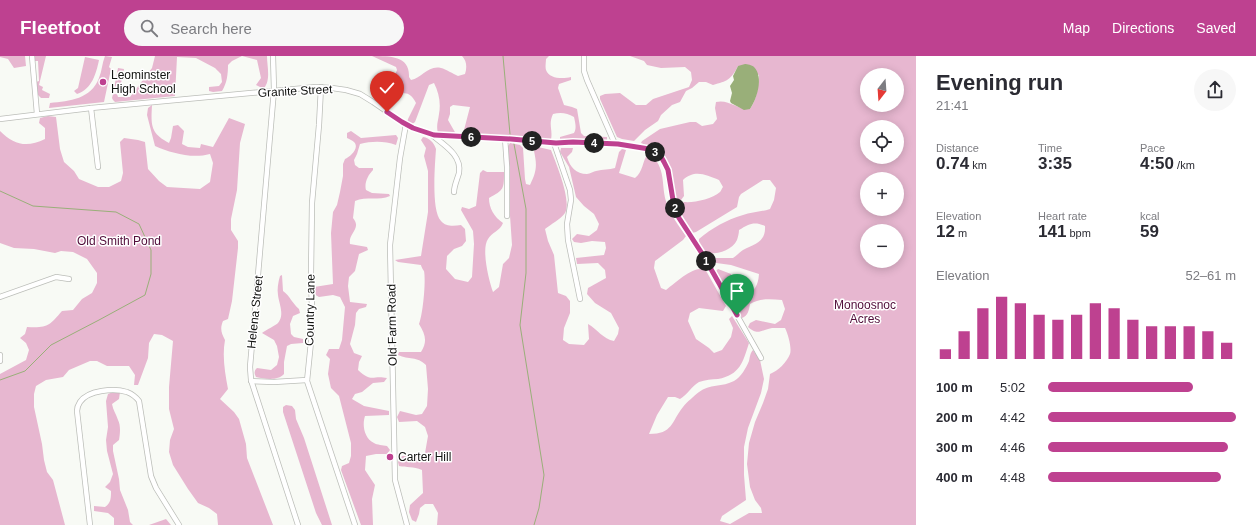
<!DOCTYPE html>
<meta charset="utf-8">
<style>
:root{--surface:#fff;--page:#f7f7f7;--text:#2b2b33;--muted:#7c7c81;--accent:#be4190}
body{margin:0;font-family:Arial,sans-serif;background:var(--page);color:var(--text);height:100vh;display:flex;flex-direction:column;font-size:15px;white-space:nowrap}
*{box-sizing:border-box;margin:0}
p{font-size:13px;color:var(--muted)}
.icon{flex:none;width:22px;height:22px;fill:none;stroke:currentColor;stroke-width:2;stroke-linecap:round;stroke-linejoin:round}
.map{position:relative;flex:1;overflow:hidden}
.details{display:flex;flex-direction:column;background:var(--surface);width:340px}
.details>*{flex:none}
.needle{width:26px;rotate:197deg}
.buttons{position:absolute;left:860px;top:12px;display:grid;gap:8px}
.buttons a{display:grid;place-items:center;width:44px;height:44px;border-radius:50%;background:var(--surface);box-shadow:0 2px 10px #0003;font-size:20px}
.pin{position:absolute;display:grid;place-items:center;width:34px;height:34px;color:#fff;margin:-41px -17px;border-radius:50% 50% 50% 0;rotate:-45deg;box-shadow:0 0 4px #0007}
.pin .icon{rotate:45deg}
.km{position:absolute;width:20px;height:20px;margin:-10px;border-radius:50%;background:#222;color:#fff;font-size:11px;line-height:20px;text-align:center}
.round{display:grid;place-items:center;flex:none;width:42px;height:42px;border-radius:21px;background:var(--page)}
.overview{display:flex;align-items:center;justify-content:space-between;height:68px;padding:0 20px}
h1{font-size:22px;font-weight:800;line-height:30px}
.figures{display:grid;grid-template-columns:repeat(3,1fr);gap:6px;height:68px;padding:4px 20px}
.figures div{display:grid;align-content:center}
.figures b{font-size:17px;font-weight:800}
.figures small{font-size:11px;font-weight:400}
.figures p{font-size:11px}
.chart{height:112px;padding:8px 20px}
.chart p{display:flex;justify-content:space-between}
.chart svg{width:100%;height:72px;margin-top:4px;stroke:var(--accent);stroke-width:6}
ul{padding:0 20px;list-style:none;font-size:13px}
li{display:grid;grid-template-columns:64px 48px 1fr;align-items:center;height:30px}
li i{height:10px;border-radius:5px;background:var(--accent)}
header{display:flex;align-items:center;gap:24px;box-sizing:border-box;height:56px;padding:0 20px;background:var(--accent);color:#fff}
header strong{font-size:19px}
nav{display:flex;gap:22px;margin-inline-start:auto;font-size:14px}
.search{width:280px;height:36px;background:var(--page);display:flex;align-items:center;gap:10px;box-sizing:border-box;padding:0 14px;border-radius:22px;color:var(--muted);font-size:15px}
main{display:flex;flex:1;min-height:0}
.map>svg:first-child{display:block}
.green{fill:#e7b7d0;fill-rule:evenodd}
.water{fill:#99af79}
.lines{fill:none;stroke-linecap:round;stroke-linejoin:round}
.stream{stroke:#99af79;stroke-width:1}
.street-casing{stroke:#bcbeb9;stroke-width:6}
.street{stroke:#fff;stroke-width:4.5}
.route-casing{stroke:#fff;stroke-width:8}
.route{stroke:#be4190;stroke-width:5}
.poi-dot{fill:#be4190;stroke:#fff;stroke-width:1.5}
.labels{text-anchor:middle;stroke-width:3;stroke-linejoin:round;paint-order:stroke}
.poi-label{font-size:12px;fill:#121311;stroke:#fff;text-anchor:start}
.street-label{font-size:12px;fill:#121311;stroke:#fff}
.park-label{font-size:12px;fill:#510d3a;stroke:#fff}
</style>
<header>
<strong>Fleetfoot</strong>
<div class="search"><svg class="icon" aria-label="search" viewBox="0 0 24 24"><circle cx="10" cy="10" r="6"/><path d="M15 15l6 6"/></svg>Search here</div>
<nav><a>Map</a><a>Directions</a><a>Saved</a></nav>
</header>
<main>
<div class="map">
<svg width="916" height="469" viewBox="0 0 916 469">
<rect width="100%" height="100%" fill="#f8faf5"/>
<g class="green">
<path d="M0,0h25l1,10 -12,2 -6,-9 -8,-2z"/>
<path d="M34,0h12l-7,29 4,2 -1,3 8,4 -1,4h-8l-4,-4 -1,-12 3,-1 -1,-20h-4z"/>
<path d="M105,0l7,1 -3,10 2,2 -7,33 -55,6 1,-5c20,-2 41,-4 49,-25 3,-7 3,-15 6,-22z"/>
<path d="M155,0h87l-10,5 -4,4c0,9 -1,18 -6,26l-9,1 -4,-1v-4l10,-1 3,-4 -1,-8 -6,-6 -19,-10 -19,-1 -2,39 -60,6 -2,-2 -1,-2 1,-4h4l1,3h12l22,-29z"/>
<path d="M242,0h25c0,10 4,24 -3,32l-4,-1 -4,-2 5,-7 -4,-18z"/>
<path d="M372,0c19,0 38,0 37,21l2,3c11,-2 17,-15 30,-12 5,1 12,6 17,8l7,-2c2,-6 2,-13 -3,-18h87l-3,3c0,3 -1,8 0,11 3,9 17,9 25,7v3l-12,4 -1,4 6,17 8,2 5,2 4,24 3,3 23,1v3l-3,1 -44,-2v-2l14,-4c3,-5 1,-11 0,-16 -7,-4 -13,-5 -21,-3 -5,11 0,15 -2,26l-84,-6 -3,-4 6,-23 -17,-2 -3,2v7l-2,6 8,14 -18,-1c-2,-8 0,-11 1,-19 2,-11 0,-21 -5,-31l-5,2 -14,37 -4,3 -4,-2 1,-4 8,-16c-9,-18 -20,-8 -30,4l-3,-1v-4l14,-32 -1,-3z"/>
<path d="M630,0h286v469h-479l1,-12 -5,-9h-8l-5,4 -1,6 -3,8 -4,-2 -3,-8 1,-7 13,-12 -1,-23c-9,-4 -15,-2 -23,-4l-1,-4 4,-6 16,-1 7,-2 3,-17 -3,-9 -8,-6 -18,1 -2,-5 3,-6 16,4 6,-1 5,-8 1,-17 -2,-24c-9,-9 -17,-5 -28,-10l1,-3h22c7,-11 4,-18 -2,-28 4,-10 7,-43 5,-53 -1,-1 -3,-5 -3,-6l-23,-3 -3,-2 26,-4 7,-44v-41l-4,-15 2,-8 -5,-8 2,-3c7,1 11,6 13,12 -1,15 -5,62 5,72 5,6 13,5 20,4l4,4 1,12 -4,5 -8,3 -7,7 -1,13 9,10 13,3 4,-5 2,-33 -1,-13 -12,-21 1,-3 7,2 7,-3 4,-33 3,-3 4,2h17c0,17 0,18 -15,26 0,10 5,19 14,25 -3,8 -11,9 -15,16 -7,10 1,42 5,53l6,-5 4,-23 6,-6 3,-13 -3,-44 -1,-55 2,-3 10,2 3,3 2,31 1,5 4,1c7,-14 7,-20 4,-34l4,-4 13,3c5,13 21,51 14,63 -5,7 -14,11 -20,16l3,12 6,14 4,38 8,3 4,5v12l-6,15 -1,12 6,4 15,1 5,-6 -1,-15c9,5 15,15 26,17l4,-7 1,-6 -8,-15 -16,-10 -8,-9 1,-6 18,-10 -1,-8 -7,-7 -21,1 -1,-6 28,-3 2,-7 -1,-6 -13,-1 -11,2 -7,-1 -2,-3 5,-5 12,2 8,-6 2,-6 -5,-10 -10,-8 -8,-9 -7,-30 -9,-15 1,-4h12l-1,4 -5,5c3,10 9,17 20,17 3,0 7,-3 9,-3 7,-2 13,-1 19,-3l4,-16 3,-3 4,1 -7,23 16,5c8,-6 7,-16 13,-25 20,14 12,33 19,51 4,12 12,22 19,32l-3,4 -28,21 -1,7 7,20 5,2c11,-8 25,-23 39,-21l21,37 -3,5 -24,-3 -9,5 -2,8 8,18 13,9 5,5 8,-3 9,-13 2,-9 -4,-9 3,-3 17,27c-6,19 -9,32 -31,36 -6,0 -13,1 -19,3 -7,4 -12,13 -19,17l-5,-2h-7l-11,18 -8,19c24,0 22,-12 34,-27 4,-5 11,-11 16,-15 10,-8 24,-5 35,-11 7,-4 12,-13 15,-20 1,-4 1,-8 4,-11l7,10 4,19 -3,14 -13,35 -4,19v28l2,25 -24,16 -2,5 10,3 19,-11h13l-1,-5 -6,-8 -5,-13 -3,-23 2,-21 6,-21 8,-19 5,-14 2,-15c8,-3 17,-12 20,-20 2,-6 -2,-20 -5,-26 -4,0 -9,0 -13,0 -11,2 -14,8 -24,-1l2,-4 6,-3 19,4 6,-4 4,-11 -3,-9c-12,-1 -22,-2 -32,4 -1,6 -2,12 -8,14l-26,-47 2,-2 13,5 1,17 3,6h10c10,-7 13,-11 14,-23l-28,-9 -22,-3 -1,-2 6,-2h19c3,-2 7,-6 10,-8 12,-6 23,-8 22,-24 -11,-5 -16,-2 -26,4 0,3 -1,7 -2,10 -5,11 -22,15 -32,13l-6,-10v-4c13,-11 27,-19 44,-24 8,-3 18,-3 27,-6l4,-9 2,-12 -6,-8h-7l-22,14 -2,3 -2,10 -41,25 -4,1c-6,-8 -12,-18 -12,-28l4,-3c10,1 28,-3 36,-10 1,-1 2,-4 3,-5l-4,-7c-13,-5 -24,-11 -36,0l1,16 -3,4 -4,1c-12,-30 2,-43 -36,-58l1,-2 18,-12 30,-7h6l6,4 11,-2 4,-5 -2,-11 1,-6c13,-3 22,8 34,7 7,-10 8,-21 9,-34l-21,-9c-7,14 -11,15 -25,19l-7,-3h-7l-7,6 -6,3 -6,11 -8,3 -11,10 -3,6 -13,9 -11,11 -12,-2 -5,-2 -17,-38v-3l5,-2 15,-1 16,12h10l7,-6 36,-12 3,-7 -1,-8 -6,-5 -24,1 -14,-3 -3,-4zM867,19h30v30h-30zM867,71h30v30h-30zM867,123h30v30h-30zM867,175h30v30h-30z"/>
<path d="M85,1l14,3c-3,14 -7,29 -22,34l-3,-3 4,-3z"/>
<path d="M118,12l6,1 -4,19 -4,2 -2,-2z"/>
<path d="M152,49c-1,20 -2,28 17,38l2,-5 2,-12 5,-1 6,6 -2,13 6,3 12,1 1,-4 12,3 16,-29 16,6 -5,19 -3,47 -6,29v11l7,11v7l-6,53 -4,18 -5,2c-3,7 -2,12 2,19 -3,16 0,33 3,49l-8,10 14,13 5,7 7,25 1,14 26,67h-55l-1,-11 -8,-6 -11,-5 -10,-14 -15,-24 -4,-13 1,-12 4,-11 -5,-20v-22l4,-46 -11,-6 -8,-1 -5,9 -1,15 -10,27h-4l1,-10 -6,-9h-22l-10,-5h-7l-21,9 -6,7 -17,3 -10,6 -2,8v13l8,37 2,16 3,12 6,8 12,45h-65v-151l26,-14 3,-10 -3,-7 -6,-5 5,-4 2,-7c21,1 22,-1 35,-16l11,-1 9,-11 10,-6 5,-10v-10l-10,-14 -14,-7 -12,-1 -6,2 -21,-4 -20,-1 -14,-5v-112c14,14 27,17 45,8v-11l-6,-5 1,-5 8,-2 8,1 4,32 4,13 10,9 5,8 19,8h11l12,-6 2,-8 -3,-31 4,-4 14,2 7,2 3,27 11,12 8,6 33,2 10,-7 3,-19 -3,-9c-18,5 -39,-1 -55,-8l-8,-31 1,-7z"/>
<path d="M351,75l10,7 35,-3 2,3 -2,7c-11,-4 -24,-4 -36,-1l-3,10 -3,6 1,5 4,3h14v2c-5,5 -9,13 -7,20l6,3 17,1 1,2c-11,5 -24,0 -35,5l-2,17c9,11 -5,15 -3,26l17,3 1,3 -9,4 -4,17 -6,6 -1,9 2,16 17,2 -1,3 -7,2 -3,4 -1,12 -5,19 4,9 8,3 -3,6 -1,8c14,13 14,5 29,8l-3,4 -11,1 -11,9 -7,2 -3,5 12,7 25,5v4l-24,1c-3,9 -1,22 9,27 3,2 9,2 13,3l3,4 -3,4h-11l-10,2 -1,14 10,15 -3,14 1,26h-12l-20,-55 1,-4 7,-3 2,-7v-13l-12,-47 -8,-8 -3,-14 2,-15 -4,-4 3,-6h10l3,-9 3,-33 -5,-10 -7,-2 -14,2 -5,-3v-7l19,-3 -2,-51 2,-21 4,-7 3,-13 3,-16v-12l2,-5c5,-2 15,-11 9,-17 -2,-2 -5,-3 -7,-4v-5z"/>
<path d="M282,219l1,16c7,5 9,12 16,18l1,4 -7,3 -3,8 1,10 3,3 9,2v4l-12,1 -4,2 -3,16v12c-6,7 -19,5 -28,3 -2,-4 -2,-6 1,-9l14,2 6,-5 2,-8 -2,-11 -3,-6 -12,-7c4,-3 14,-8 16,-10 7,-8 1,-19 0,-28 -1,-6 0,-12 2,-19z"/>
<path d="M113,336h7l-1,7 -7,5c1,6 4,10 6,16 3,6 2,14 1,20l-6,5v6l6,28 1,11 8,20 2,12 3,3h-19v-7l-6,-5 -14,-2v-5l11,1c6,-4 6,-9 6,-16l-6,-4 5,-5 3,-8 -6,-23 -1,-11 2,-13 -2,-26 2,-7z"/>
<path d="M286,349l6,1 3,4 1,9 8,19 28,87h-10l-6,-12 -33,-101v-5z"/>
<path d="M166,463l5,6h-22z"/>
</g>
<path class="water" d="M745,8c2,0 7,1 9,3 10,10 3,32 -4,42l-6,1 -13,-7 -1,-2 2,-8 -2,-7 4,-6 -1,-4 5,-10z"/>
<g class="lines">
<g class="stream">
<path d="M503,0l7,78"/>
<path d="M514,88l12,65v64l-6,52 24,150 -5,33 -5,17"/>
<path d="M0,135l33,15 83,6 23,12 12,26v24l-6,21 -46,25 -48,25 -26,26 -25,9"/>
</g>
<defs>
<g id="street">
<path d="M32,0l5,58"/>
<path d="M273,0l1,34 -24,277 1,13 47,145"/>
<path d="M584,0v15l3,9 28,64"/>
<path d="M321,31l-2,38 -7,78 -1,71 1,37 -1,31 -4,39 48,144"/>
<path d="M91,52l7,59"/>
<path d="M0,63l91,-11 225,-21 16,1 14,2 14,4 13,8 29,20 11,6 21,7 77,4 45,4 17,-1 45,2 31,5 11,6 8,15 6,36 5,12 24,37 58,103"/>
<path d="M406,68l-6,34 -10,87 5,235 12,45"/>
<path d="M432,79c12,10 30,20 27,38 -2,7 -5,13 -5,19"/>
<path d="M505,82l2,29v49"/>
<path d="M554,87l16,47 1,10 -4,24 1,16 12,59"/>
<path d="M0,241l56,-20 13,2"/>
<path d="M0,299v6"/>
<path d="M251,325l23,1 33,-2"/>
<path d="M90,469l-13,-114c0,-2 1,-6 3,-9 8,-12 34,-14 47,-10 5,2 9,5 12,9l12,75 5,12 23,37"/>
</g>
</defs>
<use href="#street" class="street-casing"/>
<use href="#street" class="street"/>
</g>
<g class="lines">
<defs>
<path id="route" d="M387,56l15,10 11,6 21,7 77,4 45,4 17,-1 45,2 31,5 11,6 4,7 4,8 6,36 5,12 24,37 34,60"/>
</defs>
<use href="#route" class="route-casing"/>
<use href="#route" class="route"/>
</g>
<g class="poi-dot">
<circle cx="103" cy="26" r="4"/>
<circle cx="390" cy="401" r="4"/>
</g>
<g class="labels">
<g class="poi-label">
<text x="111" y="23">Leominster<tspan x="111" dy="14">High School</tspan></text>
<text x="398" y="405">Carter Hill</text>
</g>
<g class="street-label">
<text transform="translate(295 35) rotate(-3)" y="4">Granite Street</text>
<text transform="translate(310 254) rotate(-89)" y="4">Country Lane</text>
<text transform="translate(255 256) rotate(-84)" y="4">Helena Street</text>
<text transform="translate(392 269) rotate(-91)" y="4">Old Farm Road</text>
</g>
<g class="park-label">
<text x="119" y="189">Old Smith Pond</text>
<text x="865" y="253">Monoosnoc<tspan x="865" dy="14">Acres</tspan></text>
</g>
</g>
</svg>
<div class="buttons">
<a><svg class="needle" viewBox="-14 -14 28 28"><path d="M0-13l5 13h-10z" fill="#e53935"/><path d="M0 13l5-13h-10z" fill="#7c7c81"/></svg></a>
<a><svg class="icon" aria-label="locate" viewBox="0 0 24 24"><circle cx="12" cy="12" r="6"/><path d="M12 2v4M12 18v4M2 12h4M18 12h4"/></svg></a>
<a>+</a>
<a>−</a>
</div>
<div class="pin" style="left:737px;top:259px;background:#1e9e55"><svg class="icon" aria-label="arrive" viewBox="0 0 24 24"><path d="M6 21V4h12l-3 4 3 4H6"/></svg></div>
<div class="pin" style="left:387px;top:56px;background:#d93025"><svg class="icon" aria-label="check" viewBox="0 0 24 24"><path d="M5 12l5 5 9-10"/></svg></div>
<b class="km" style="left:706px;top:205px">1</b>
<b class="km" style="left:675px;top:152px">2</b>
<b class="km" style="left:655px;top:96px">3</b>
<b class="km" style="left:594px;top:87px">4</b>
<b class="km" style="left:532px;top:85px">5</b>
<b class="km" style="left:471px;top:81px">6</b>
</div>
<section class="details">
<div class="overview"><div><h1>Evening run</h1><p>21:41</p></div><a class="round"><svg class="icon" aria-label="share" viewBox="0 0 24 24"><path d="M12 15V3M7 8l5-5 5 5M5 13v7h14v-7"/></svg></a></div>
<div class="figures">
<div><p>Distance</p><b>0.74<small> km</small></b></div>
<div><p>Time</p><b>3:35</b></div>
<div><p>Pace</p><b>4:50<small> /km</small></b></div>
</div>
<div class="figures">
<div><p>Elevation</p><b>12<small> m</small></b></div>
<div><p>Heart rate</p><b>141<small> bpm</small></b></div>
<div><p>kcal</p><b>59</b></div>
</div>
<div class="chart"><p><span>Elevation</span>52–61 m</p>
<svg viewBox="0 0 160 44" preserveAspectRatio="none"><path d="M5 44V38M15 44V27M25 44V13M35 44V6M45 44V10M55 44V17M65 44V20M75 44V17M85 44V10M95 44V13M105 44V20M115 44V24M125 44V24M135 44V24M145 44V27M155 44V34"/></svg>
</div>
<ul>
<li><b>100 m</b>5:02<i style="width:77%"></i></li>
<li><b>200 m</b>4:42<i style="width:100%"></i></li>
<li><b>300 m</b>4:46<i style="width:96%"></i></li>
<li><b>400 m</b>4:48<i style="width:92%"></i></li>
</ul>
</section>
</main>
